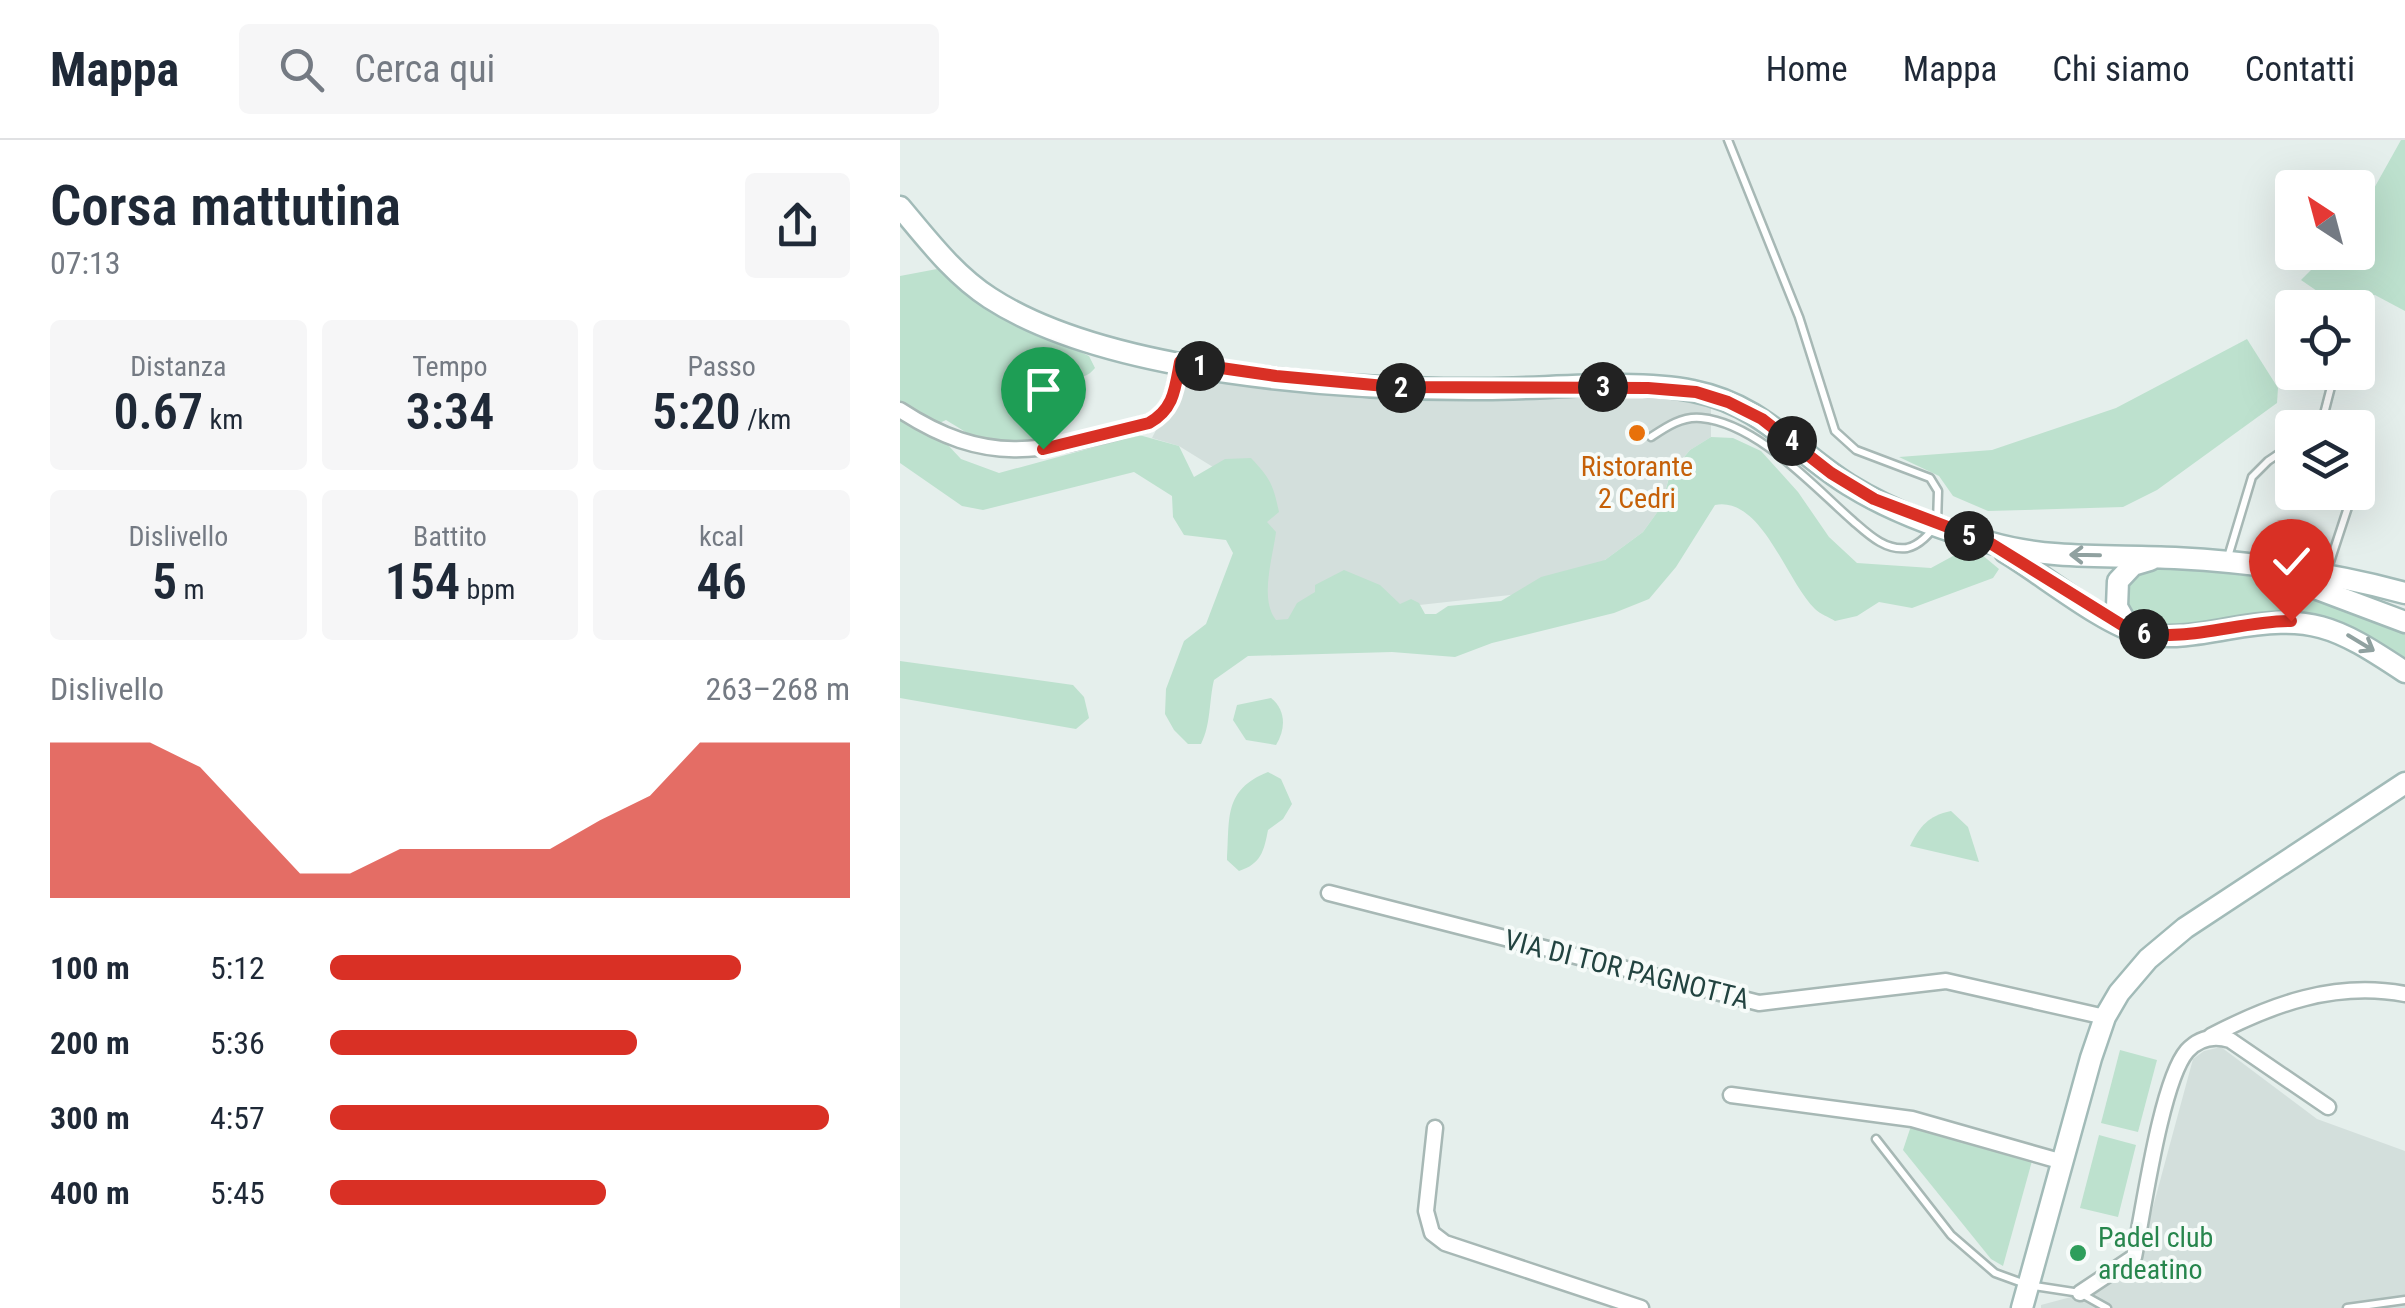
<!DOCTYPE html>
<html lang="it">
<meta charset="utf-8">
<style>
:root{--surface:#fff;--page:#f6f6f7;--text:#1f2937;--muted:#747a83;--line:#e0e1e3;--accent:#d93025}
body{margin:0;font-family:"Roboto Condensed",sans-serif;background:var(--page);color:var(--text);height:100vh;display:flex;flex-direction:column;font-size:38px;white-space:nowrap}
*{box-sizing:border-box;margin:0}
p{font-size:32px;color:var(--muted)}
.icon{flex:none;width:55px;height:55px;fill:none;stroke:currentColor;stroke-width:2;stroke-linecap:round;stroke-linejoin:round}
.map{position:relative;flex:1;overflow:hidden}
.details{display:flex;flex-direction:column;background:var(--surface);width:900px}
.details>*{flex:none}
.needle{width:65px;rotate:324deg}
.tools{position:absolute;left:1375px;top:30px;display:grid;gap:20px}
.tools a{display:grid;place-items:center;width:100px;height:100px;border-radius:10px;background:var(--surface);box-shadow:0 10px 40px #0002;font-size:50px}
.pin{position:absolute;display:grid;place-items:center;width:85px;height:85px;color:#fff;margin:-102px -42px;border-radius:50% 50% 50% 0;rotate:-45deg;box-shadow:0 0 10px #0007}
.pin .icon{rotate:45deg}
.km{position:absolute;width:50px;height:50px;margin:-25px;border-radius:50%;background:#222;color:#fff;font-size:28px;line-height:50px;text-align:center}
.round{display:grid;place-items:center;flex:none;width:105px;height:105px;border-radius:10px;background:var(--page)}
.summary{display:flex;align-items:center;justify-content:space-between;height:170px;padding:0 50px}
h1{font-size:55px;font-weight:600;line-height:75px}
.metrics{display:grid;grid-template-columns:repeat(3,1fr);gap:15px;height:170px;padding:10px 50px}
.metrics div{display:grid;align-content:center;border-radius:10px;background:var(--page);text-align:center}
.metrics b{font-size:50px;font-weight:600}
.metrics small{font-size:28px;font-weight:400}
.metrics p{font-size:28px}
.chart{height:280px;padding:20px 50px}
.chart p{display:flex;justify-content:space-between}
.chart svg{width:100%;height:180px;margin-top:10px;fill:var(--accent);opacity:.7}
ul{padding:0 50px;list-style:none;font-size:32px}
li{display:grid;grid-template-columns:160px 120px 1fr;align-items:center;height:75px}
li i{height:25px;border-radius:12px;background:var(--accent)}
header{display:flex;align-items:center;gap:60px;box-sizing:border-box;height:140px;padding:0 50px;background:var(--surface);border-bottom:2px solid var(--line)}
header strong{font-size:48px}
nav{display:flex;gap:55px;margin-inline-start:auto;font-size:35px}
.search{width:700px;height:90px;background:var(--page);display:flex;align-items:center;gap:25px;box-sizing:border-box;padding:0 35px;border-radius:10px;color:var(--muted);font-size:38px}
main{display:flex;flex:1;min-height:0}
.map>svg:first-child{display:block}
.built{fill:#d3dfdc}
.green{fill:#bde1ce}
.lines{fill:none;stroke-linecap:round;stroke-linejoin:round}
.lane-casing{stroke:#a7b8b5;stroke-width:11}
.street-casing{stroke:#a7b8b5;stroke-width:19}
.secondary-casing{stroke:#a2bbb8;stroke-width:25}
.lane{stroke:#fff;stroke-width:6}
.street{stroke:#fff;stroke-width:14}
.secondary{stroke:#fff;stroke-width:20}
.oneway{stroke:#90a1a0}
.route-casing{stroke:#fff;stroke-width:20}
.route{stroke:#d93025;stroke-width:12}
.food-dot{fill:#e8710a;stroke:#f6fbf9;stroke-width:4}
.leisure-dot{fill:#2e9e5b;stroke:#f6fbf9;stroke-width:4}
.labels{text-anchor:middle;stroke-width:8;stroke-linejoin:round;paint-order:stroke}
.food-label{font-size:28px;fill:#c56008;stroke:#f6fbf9}
.street-label{font-size:28px;fill:#224340;stroke:#f6fbf9}
.leisure-label{font-size:28px;fill:#27864d;stroke:#f6fbf9;text-anchor:start}
</style>
<header>
<strong>Mappa</strong>
<div class="search"><svg class="icon" aria-label="search" viewBox="0 0 24 24"><circle cx="10" cy="10" r="6"/><path d="M15 15l6 6"/></svg>Cerca qui</div>
<nav><a>Home</a><a>Mappa</a><a>Chi siamo</a><a>Contatti</a></nav>
</header>
<main>
<section class="details">
<div class="summary"><div><h1>Corsa mattutina</h1><p>07:13</p></div><a class="round"><svg class="icon" aria-label="share" viewBox="0 0 24 24"><path d="M12 15V3M7 8l5-5 5 5M5 13v7h14v-7"/></svg></a></div>
<div class="metrics">
<div><p>Distanza</p><b>0.67<small> km</small></b></div>
<div><p>Tempo</p><b>3:34</b></div>
<div><p>Passo</p><b>5:20<small> /km</small></b></div>
</div>
<div class="metrics">
<div><p>Dislivello</p><b>5<small> m</small></b></div>
<div><p>Battito</p><b>154<small> bpm</small></b></div>
<div><p>kcal</p><b>46</b></div>
</div>
<div class="chart"><p><span>Dislivello</span>263–268 m</p>
<svg viewBox="0 0 160 44" preserveAspectRatio="none"><path d="M0 44V6L10 6L20 6L30 12L40 25L50 38L60 38L70 32L80 32L90 32L100 32L110 25L120 19L130 6L140 6L150 6L160 6V44z"/></svg>
</div>
<ul>
<li><b>100 m</b>5:12<i style="width:79%"></i></li>
<li><b>200 m</b>5:36<i style="width:59%"></i></li>
<li><b>300 m</b>4:57<i style="width:96%"></i></li>
<li><b>400 m</b>5:45<i style="width:53%"></i></li>
</ul>
</section>
<div class="map">
<svg width="1505" height="1168" viewBox="0 0 1505 1168">
<rect width="100%" height="100%" fill="#e5efec"/>
<g class="built">
<path d="M286,231l176,28h309l40,7v31l-21,13 -20,23 -9,34 -18,25 -38,28 -14,26 -334,37 -2,-130 -76,-47 -27,-8z"/>
<path d="M1321,907l96,72 88,32v157h-364v-3l56,-15 40,-24 56,-207 11,-8z"/>
</g>
<g class="green">
<path d="M1501,0h4v171l-30,-16 -39,9 -35,-24 27,-27 30,-1v-35z"/>
<path d="M37,129l55,43 97,44 6,12c-11,14 -27,10 -43,9l-13,32 13,18c-44,40 -62,19 -106,-7l-15,7 30,32 38,14 140,-38 40,11 15,31 31,-18 26,-1c19,20 22,26 28,54l-12,10 9,10c-3,25 -17,67 0,88l12,-1 9,-16 18,-11v-7l29,-15 36,15 20,19 11,-5 8,4 6,11h11l12,-8 53,-5 40,-24 64,-17 38,-28 18,-25 9,-33 20,-24 21,-13 22,1 28,13 37,41 31,45 28,26 74,5 22,-12 28,-2 18,15 -6,9 -81,30 -33,-6 -22,14 -22,5c-6,-4 -15,-7 -20,-12 -29,-28 -53,-113 -100,-104l-39,62 -27,32 -35,14 -122,30 -37,14 -63,-5 -144,4 -34,24c-5,20 -3,45 -13,64h-13l-14,-14 -9,-16 1,-25 18,-48 22,-17 27,-71 -7,-13 -42,-5 -11,-18 -1,-21 -38,-24 -151,38 -21,-4 -62,-43v-187z"/>
<path d="M1347,199l31,49 -1,15 -120,87 -34,17 -135,4 -35,-15 -14,-20 -40,-19 93,-7 124,-42z"/>
<path d="M1245,428c95,-5 175,25 260,63v26l-2,3 -50,-31 -151,-4 -37,2 -23,-5 -13,-7 -7,-29z"/>
<path d="M0,521l173,24 11,12 5,21 -13,11 -176,-31z"/>
<path d="M371,558c15,12 15,31 5,47l-30,-5 -13,-20 4,-15z"/>
<path d="M368,632l13,7 11,25 -9,15 -15,11c-4,21 -7,34 -29,41l-12,-11c3,-42 -4,-70 41,-88z"/>
<path d="M1051,671l17,16 11,35 -69,-16c10,-20 18,-30 41,-35z"/>
<path d="M1220,910l37,10 -19,72 -37,-9z"/>
<path d="M1011,986l121,35 -29,105 -12,-7 -88,-109z"/>
<path d="M1199,995l37,10 -18,72 -38,-9z"/>
</g>
<g class="lines">
<defs>
<g id="lane">
<path d="M1412,288l12,-14 9,-35 -4,-7"/>
<path d="M751,297c15,-10 31,-21 50,-19 56,5 112,68 152,103 15,13 32,30 54,27 13,-3 22,-14 30,-24l1,-33 -8,-13 -74,-28 -21,-19 -36,-114 -71,-177"/>
<path d="M1328,417l24,-80 16,-16 24,-16"/>
<path d="M1426,434l27,-82"/>
<path d="M976,999l75,96 44,38 33,12 52,8 27,15"/>
<path d="M1447,1168l58,-8"/>
</g>
<g id="street">
<path d="M0,270c93,61 150,39 249,13 25,-14 26,-35 31,-61"/>
<path d="M429,753l430,110 187,-22 159,36"/>
<path d="M1311,896c61,-32 124,-55 194,-42"/>
<path d="M831,955l181,24 151,43"/>
<path d="M535,988l-9,83 6,22 13,10 196,65"/>
<path d="M1180,1153l54,-36c9,-44 27,-176 53,-206 12,-13 26,-16 43,-11l98,67"/>
</g>
<g id="secondary">
<path d="M0,67c27,32 54,68 90,91 117,76 355,92 494,91 62,0 149,-10 209,2 70,14 100,59 156,94 42,26 94,45 142,58 59,17 123,12 184,15 76,4 156,15 230,35"/>
<path d="M1105,412c37,22 99,73 138,82 28,5 56,0 84,-5 85,-15 107,-4 178,43"/>
<path d="M1396,441l109,41"/>
<path d="M1230,490l-13,-23 1,-26 15,-16 17,-5"/>
<path d="M1122,1168l69,-250 14,-41 14,-24 29,-34 37,-31 220,-145"/>
</g>
</defs>
<use href="#lane" class="lane-casing"/>
<use href="#street" class="street-casing"/>
<use href="#secondary" class="secondary-casing"/>
<use href="#lane" class="lane"/>
<use href="#street" class="street"/>
<use href="#secondary" class="secondary"/>
</g>
<defs><path id="oneway-shaft" d="M-6 0H5M1.5-3L5.5 0L1.5 3" fill="none" stroke-width="1.6" stroke-linecap="round" stroke-linejoin="round" transform="scale(2.5)"/></defs>
<g class="oneway">
<use href="#oneway-shaft" transform="translate(1185 415) rotate(-179)"/>
<use href="#oneway-shaft" transform="translate(1461 503) rotate(31)"/>
</g>
<g class="lines">
<defs>
<path id="route" d="M143,309l106,-26c25,-14 26,-34 31,-61l96,14 120,11 252,1 48,4 32,10 34,17 69,54 43,26 116,44 140,87c55,15 106,-9 161,-9"/>
</defs>
<use href="#route" class="route-casing"/>
<use href="#route" class="route"/>
</g>
<circle class="food-dot" cx="737" cy="293" r="10"/>
<circle class="leisure-dot" cx="1178" cy="1113" r="10"/>
<g class="labels">
<g class="food-label">
<text x="737" y="336">Ristorante<tspan x="737" dy="32">2 Cedri</tspan></text>
</g>
<g class="street-label">
<text transform="translate(727 829) rotate(14)" y="10">VIA DI TOR PAGNOTTA</text>
</g>
<g class="leisure-label">
<text x="1198" y="1107">Padel club<tspan x="1198" dy="32">ardeatino</tspan></text>
</g>
</g>
</svg>
<div class="tools">
<a><svg class="needle" viewBox="-14 -14 28 28"><path d="M0-13l5 13h-10z" fill="#e53935"/><path d="M0 13l5-13h-10z" fill="#747a83"/></svg></a>
<a><svg class="icon" aria-label="locate" viewBox="0 0 24 24"><circle cx="12" cy="12" r="6"/><path d="M12 2v4M12 18v4M2 12h4M18 12h4"/></svg></a>
<a><svg class="icon" aria-label="layers" viewBox="0 0 24 24"><path d="M12 4l9 5-9 5-9-5zM3 14l9 5 9-5"/></svg></a>
</div>
<div class="pin" style="left:143px;top:309px;background:#1e9e55"><svg class="icon" aria-label="arrive" viewBox="0 0 24 24"><path d="M6 21V4h12l-3 4 3 4H6"/></svg></div>
<div class="pin" style="left:1391px;top:481px;background:#d93025"><svg class="icon" aria-label="check" viewBox="0 0 24 24"><path d="M5 12l5 5 9-10"/></svg></div>
<b class="km" style="left:300px;top:226px">1</b>
<b class="km" style="left:501px;top:248px">2</b>
<b class="km" style="left:703px;top:247px">3</b>
<b class="km" style="left:892px;top:301px">4</b>
<b class="km" style="left:1069px;top:396px">5</b>
<b class="km" style="left:1244px;top:494px">6</b>
</div>
</main>
